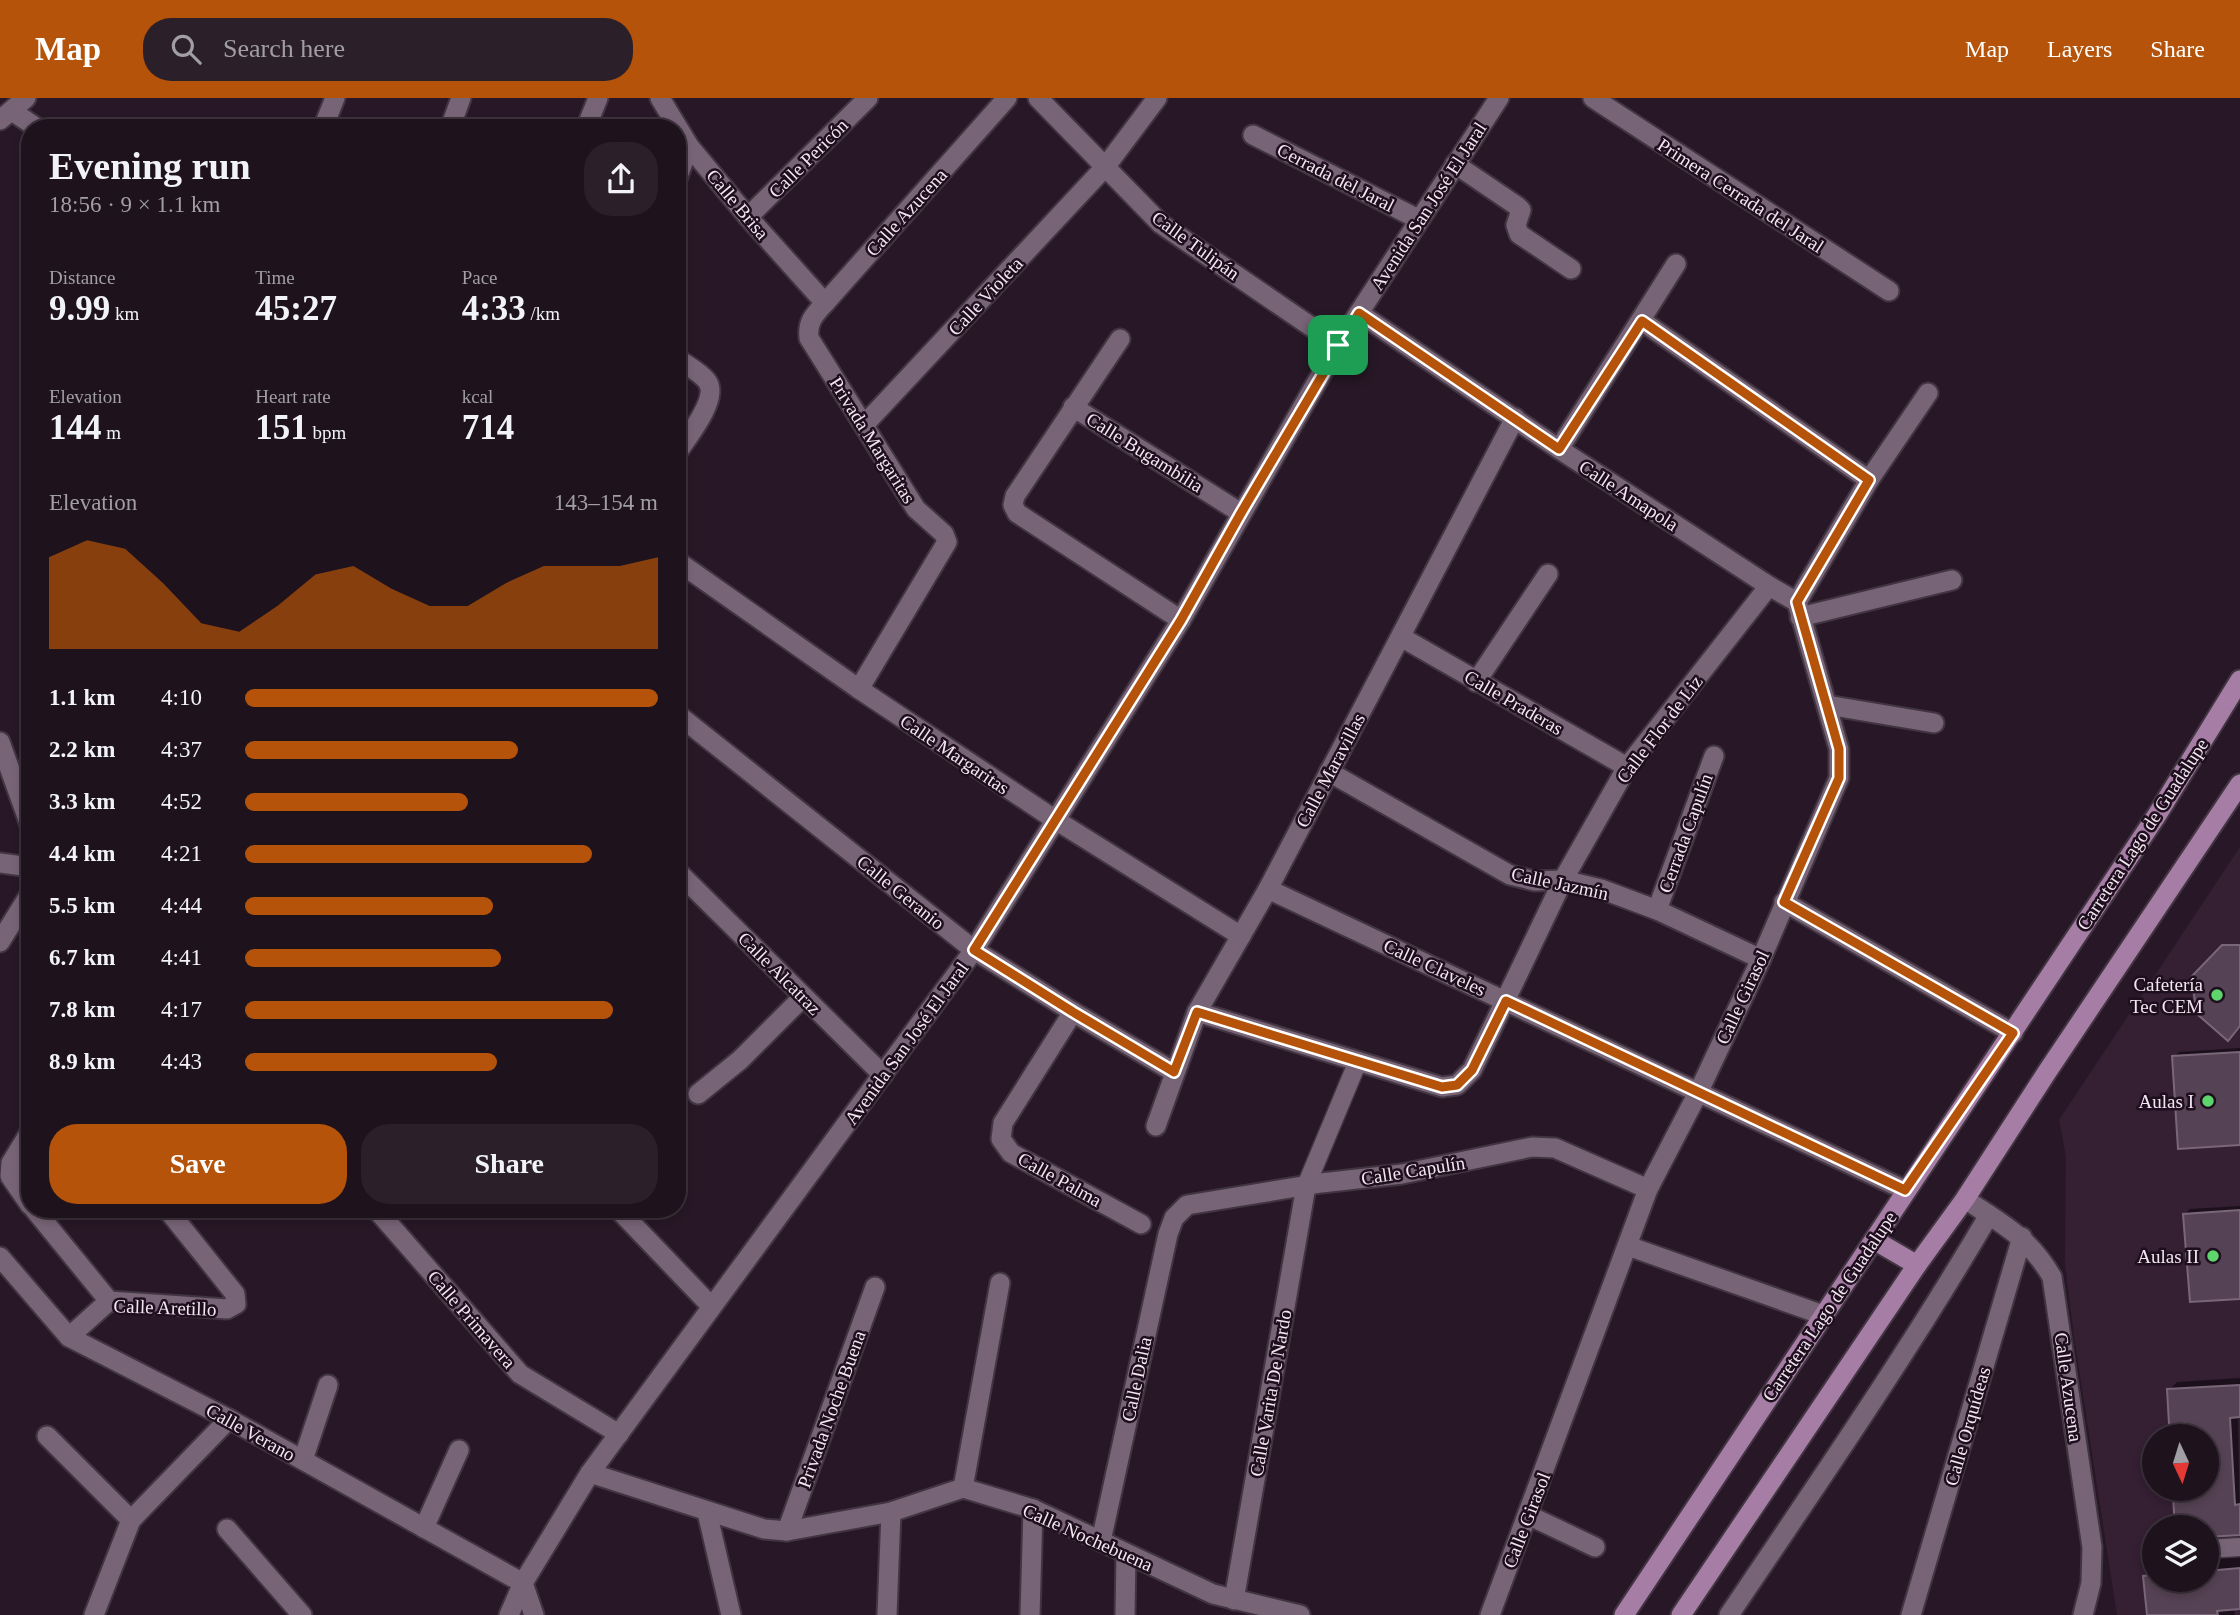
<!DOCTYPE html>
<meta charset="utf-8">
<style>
:root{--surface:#1e121d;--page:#2b202a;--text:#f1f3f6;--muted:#a19ea4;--line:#3c323b;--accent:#b45309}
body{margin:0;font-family:"Times New Roman",serif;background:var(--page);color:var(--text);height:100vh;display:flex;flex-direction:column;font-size:26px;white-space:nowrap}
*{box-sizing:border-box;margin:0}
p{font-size:23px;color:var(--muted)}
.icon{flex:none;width:38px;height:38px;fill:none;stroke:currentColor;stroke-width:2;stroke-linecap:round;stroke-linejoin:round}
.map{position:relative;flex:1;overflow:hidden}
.details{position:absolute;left:21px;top:21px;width:665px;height:1099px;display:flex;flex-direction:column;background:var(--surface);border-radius:28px;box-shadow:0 4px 10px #0003,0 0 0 2px var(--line)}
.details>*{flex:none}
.needle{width:46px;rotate:176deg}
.controls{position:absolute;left:2142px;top:1326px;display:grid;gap:14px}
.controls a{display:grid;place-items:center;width:77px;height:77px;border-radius:50%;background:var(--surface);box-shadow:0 4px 10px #0003,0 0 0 2px var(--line);font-size:35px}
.pin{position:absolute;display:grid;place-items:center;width:60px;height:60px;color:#fff;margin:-30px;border-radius:14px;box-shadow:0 4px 10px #0006}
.round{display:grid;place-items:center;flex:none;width:74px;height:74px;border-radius:28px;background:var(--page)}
.head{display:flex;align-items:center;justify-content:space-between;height:119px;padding:0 28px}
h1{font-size:38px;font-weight:800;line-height:52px}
.figures{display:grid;grid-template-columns:repeat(3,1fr);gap:10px;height:119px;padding:7px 28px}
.figures div{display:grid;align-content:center}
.figures b{font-size:35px;font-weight:800}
.figures small{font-size:19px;font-weight:400}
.figures p{font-size:19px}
.chart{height:196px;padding:14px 28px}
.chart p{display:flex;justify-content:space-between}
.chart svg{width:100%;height:126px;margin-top:7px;fill:var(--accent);opacity:.7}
.button{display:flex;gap:14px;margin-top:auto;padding:14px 28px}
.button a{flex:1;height:80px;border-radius:28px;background:var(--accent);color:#fff;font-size:28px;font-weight:800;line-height:80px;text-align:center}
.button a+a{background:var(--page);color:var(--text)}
ul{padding:0 28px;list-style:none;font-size:23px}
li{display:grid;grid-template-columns:112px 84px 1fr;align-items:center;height:52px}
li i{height:18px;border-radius:9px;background:var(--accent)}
header{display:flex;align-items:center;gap:42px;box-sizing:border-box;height:98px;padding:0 35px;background:var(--accent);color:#fff}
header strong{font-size:33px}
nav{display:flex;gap:38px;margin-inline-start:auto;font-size:24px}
.search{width:490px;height:63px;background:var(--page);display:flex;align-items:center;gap:18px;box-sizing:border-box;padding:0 24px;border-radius:28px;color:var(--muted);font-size:26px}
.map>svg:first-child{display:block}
.built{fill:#341f33;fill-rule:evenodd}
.shadow{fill:#0007}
.building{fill:#554254;stroke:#7a6679;stroke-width:2}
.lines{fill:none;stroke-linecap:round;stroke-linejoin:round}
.pedestrian-casing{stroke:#423542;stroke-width:21}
.minor-casing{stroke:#423542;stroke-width:23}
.tertiary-casing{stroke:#423542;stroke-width:23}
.primary-casing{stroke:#423542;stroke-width:23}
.pedestrian{stroke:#786477;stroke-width:18}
.minor{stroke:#786477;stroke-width:19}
.tertiary{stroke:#786477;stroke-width:19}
.primary{stroke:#a67ea5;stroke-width:19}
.route-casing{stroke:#fff;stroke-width:14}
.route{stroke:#b45309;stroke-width:9}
.poi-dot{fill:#5dd56c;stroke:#1e0e1e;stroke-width:2.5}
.labels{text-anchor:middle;stroke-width:5;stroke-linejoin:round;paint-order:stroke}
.street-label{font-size:19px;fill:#f2e6f1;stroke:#1e0e1e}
.poi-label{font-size:19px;fill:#f2e6f1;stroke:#1e0e1e;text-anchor:end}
</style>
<header>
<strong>Map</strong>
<div class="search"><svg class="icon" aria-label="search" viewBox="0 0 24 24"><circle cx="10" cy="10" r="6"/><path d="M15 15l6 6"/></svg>Search here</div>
<nav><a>Map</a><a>Layers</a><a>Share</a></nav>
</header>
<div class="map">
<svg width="2240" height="1517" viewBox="0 0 2240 1517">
<rect width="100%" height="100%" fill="#281827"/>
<path class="built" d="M2240,749v768h-123l-43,-278 -9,-73 1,-108 -7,-36zM2154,1339h53v52h-53zM2154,1430h53v52h-53z"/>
<g class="shadow">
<path d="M2240,950v96l-66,-87 5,-5z"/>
<path d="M2240,1108v91l-55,-83 5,-5z"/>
<path d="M2240,1280v38h-2l2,117 -33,2v-7l-32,-30 8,-8 24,-1v-52l-20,-16 -18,-31 8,-8z"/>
<path d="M2240,1456v53l-6,1 1,7h-86l-4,-39 9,-9v13h53v-24z"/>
</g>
<g class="building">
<path d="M2222,847h18v81l-12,15 -31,-27 -6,-37z"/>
<path d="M2240,954v93l-62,4 -6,-93z"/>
<path d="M2240,1112v89l-50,3 -7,-88z"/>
<path d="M2240,1287v32l-10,1 5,87 5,-1v31l-33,2v-9h-32l-2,-31 17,-1 -1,-7h18v-52h-21l-1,-14 -16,1 -2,-35z"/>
<path d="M2240,1470v41l-23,2 1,4h-71l-4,-39 11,-1v5h53v-9z"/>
</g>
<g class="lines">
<defs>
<g id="pedestrian">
<path d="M1306,1088l52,-125"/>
<path d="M2207,1451l33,-2"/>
</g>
<g id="minor">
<path d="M660,0l29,48 59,71 77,86"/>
<path d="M1593,0l296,193"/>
<path d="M12,13l25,17"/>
<path d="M323,30l12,-30"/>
<path d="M450,30l11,-30"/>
<path d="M586,30l12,-30"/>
<path d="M1253,37l165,84"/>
<path d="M1455,66l62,42 4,4 -5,15 3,9 52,35"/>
<path d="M677,81l12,-33"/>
<path d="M748,119l120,-119"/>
<path d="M1359,215l200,136 210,137 28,16"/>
<path d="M1642,223l227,159"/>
<path d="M1120,241l-105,157 -2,9 4,8 164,107"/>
<path d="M677,260c9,7 23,14 30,23 13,17 -20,57 -30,72"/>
<path d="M1073,309l168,106"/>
<path d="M864,327l242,-259 51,-68"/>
<path d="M1559,351l117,-185"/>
<path d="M677,463l182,128 195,130 187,117"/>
<path d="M1800,519l152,-37"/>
<path d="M1401,539l226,130"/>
<path d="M1476,584l72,-108"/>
<path d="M859,591l88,-147 -3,-8 -28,-25 -107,-171c-2,-16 5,-23 16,-35l182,-205"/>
<path d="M1827,607l107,18"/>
<path d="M677,616l297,236 99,62 101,60"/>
<path d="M0,644l30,83"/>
<path d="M1329,674l181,103 25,6 28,-1 38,9 56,21 104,49"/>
<path d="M0,765l30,4"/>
<path d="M677,773l206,204"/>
<path d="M1268,791l637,301"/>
<path d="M1784,804l229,131"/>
<path d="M1657,812l57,-154"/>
<path d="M0,844l30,-48"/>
<path d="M1073,914l-70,111 -2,16 10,14 130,71"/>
<path d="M1197,914l245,75 15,-2 15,-15 91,-190 64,-113 142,-181"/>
<path d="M698,996l42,-34 63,-63"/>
<path d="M1156,1028l41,-114 71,-123 247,-471"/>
<path d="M30,1034l-19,31 -1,13 20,29"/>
<path d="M1965,1101c37,25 64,38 87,78l40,270 -1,36 -8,32"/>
<path d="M34,1111l75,92"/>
<path d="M376,1111l144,165 99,60"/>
<path d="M618,1111l93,97"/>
<path d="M1628,1148l195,69"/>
<path d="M0,1159l69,80 160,82 294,164"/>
<path d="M69,1239l40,-36 118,8 9,-5 -1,-10 -68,-85"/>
<path d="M47,1338l84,84"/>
<path d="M303,1362l25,-75"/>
<path d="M590,1375l174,56 23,2 104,-19 72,-24 70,21 180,85 87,21"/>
<path d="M963,1390l37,-205"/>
<path d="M707,1414l24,103"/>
<path d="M1528,1417l67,32"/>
<path d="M424,1430l35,-78"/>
<path d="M227,1431l75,86"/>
<path d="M787,1433l88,-244"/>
<path d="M1101,1443l67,-307 6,-16 13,-13 134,-22 81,-9 130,-27 23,1 93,41"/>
<path d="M1234,1502l72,-414"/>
<path d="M94,1517l37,-95 98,-101"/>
<path d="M887,1517l4,-103"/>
<path d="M1030,1517l3,-106"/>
<path d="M1125,1517l1,-61"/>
<path d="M1490,1517l158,-426 51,-98 62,-132 78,-181v-29l-42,-147 72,-122 59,-87"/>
<path d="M1729,1517c89,-132 179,-262 260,-400"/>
<path d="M1911,1517l111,-378"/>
</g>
<g id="tertiary">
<path d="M1038,0l123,126 177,121"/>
<path d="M0,22l26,-22"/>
<path d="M523,1485l11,32"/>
<path d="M509,1517l14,-32 67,-110 384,-523 207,-330 157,-275 161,-247"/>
</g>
<g id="primary">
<path d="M1874,1142l43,25"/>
<path d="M1624,1517l533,-800 83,-135"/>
<path d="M1681,1517l236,-350 48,-66 82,-127 193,-288"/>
</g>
</defs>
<use href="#pedestrian" class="pedestrian-casing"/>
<use href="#minor" class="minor-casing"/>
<use href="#tertiary" class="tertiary-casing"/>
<use href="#primary" class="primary-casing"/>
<use href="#pedestrian" class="pedestrian"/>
<use href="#minor" class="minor"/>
<use href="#tertiary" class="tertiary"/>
<use href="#primary" class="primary"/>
</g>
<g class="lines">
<defs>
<path id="route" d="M1359,215l200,136 83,-128 227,159 -72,122 42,147v29l-55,124 229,131 -108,157 -399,-189 -34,69 -15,15 -15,2 -245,-75 -23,60 -101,-60 -99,-62 207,-330 60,-107z"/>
</defs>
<use href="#route" class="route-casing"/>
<use href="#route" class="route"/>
</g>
<g class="poi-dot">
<circle cx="2217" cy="897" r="7"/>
<circle cx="2208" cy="1003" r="7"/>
<circle cx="2213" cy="1158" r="7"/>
</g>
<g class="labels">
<g class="street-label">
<text transform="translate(808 60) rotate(-45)" y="7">Calle Pericón</text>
<text transform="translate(1336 79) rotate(27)" y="7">Cerrada del Jaral</text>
<text transform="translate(1741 97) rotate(33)" y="7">Primera Cerrada del Jaral</text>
<text transform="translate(738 106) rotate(50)" y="7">Calle Brisa</text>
<text transform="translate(1428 108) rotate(-57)" y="7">Avenida San José El Jaral</text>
<text transform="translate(906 114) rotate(-48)" y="7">Calle Azucena</text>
<text transform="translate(1196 147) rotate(36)" y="7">Calle Tulipán</text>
<text transform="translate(985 198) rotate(-47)" y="7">Calle Violeta</text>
<text transform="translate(873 342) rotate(58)" y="7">Privada Margaritas</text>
<text transform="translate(1145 354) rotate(32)" y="7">Calle Bugambilia</text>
<text transform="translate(1629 397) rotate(33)" y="7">Calle Amapola</text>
<text transform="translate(1514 604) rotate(30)" y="7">Calle Praderas</text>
<text transform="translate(1659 631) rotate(-53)" y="7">Calle Flor de Liz</text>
<text transform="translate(955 656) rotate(34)" y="7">Calle Margaritas</text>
<text transform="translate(1330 672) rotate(-62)" y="7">Calle Maravillas</text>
<text transform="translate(1685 735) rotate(-70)" y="7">Cerrada Capulín</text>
<text transform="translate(2142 736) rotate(-57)" y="7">Carretera Lago de Guadalupe</text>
<text transform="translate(1560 785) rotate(12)" y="7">Calle Jazmín</text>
<text transform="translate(901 794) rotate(39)" y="7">Calle Geranio</text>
<text transform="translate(1435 869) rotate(25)" y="7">Calle Claveles</text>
<text transform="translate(780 875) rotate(45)" y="7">Calle Alcatraz</text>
<text transform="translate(1742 899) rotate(-65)" y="7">Calle Girasol</text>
<text transform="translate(906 945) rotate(-54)" y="7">Avenida San José El Jaral</text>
<text transform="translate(1413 1072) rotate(-9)" y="7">Calle Capulín</text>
<text transform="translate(1060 1081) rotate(29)" y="7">Calle Palma</text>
<text transform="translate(1829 1208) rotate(-56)" y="7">Carretera Lago de Guadalupe</text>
<text transform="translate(165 1209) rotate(2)" y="7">Calle Aretillo</text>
<text transform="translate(472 1221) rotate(49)" y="7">Calle Primavera</text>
<text transform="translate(1136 1281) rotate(-78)" y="7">Calle Dalia</text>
<text transform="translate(2069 1289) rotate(82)" y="7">Calle Azucena</text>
<text transform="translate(1270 1295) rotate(-80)" y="7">Calle Varita De Nardo</text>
<text transform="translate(831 1311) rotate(-70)" y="7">Privada Noche Buena</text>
<text transform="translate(1967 1328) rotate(-74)" y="7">Calle Orquídeas</text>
<text transform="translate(251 1334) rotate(29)" y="7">Calle Verano</text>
<text transform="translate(1526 1422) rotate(-69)" y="7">Calle Girasol</text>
<text transform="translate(1088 1439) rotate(24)" y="7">Calle Nochebuena</text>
</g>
<g class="poi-label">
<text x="2203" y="893">Cafetería<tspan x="2203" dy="22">Tec CEM</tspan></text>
<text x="2194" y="1010">Aulas I</text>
<text x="2199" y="1165">Aulas II</text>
</g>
</g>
</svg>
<div class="controls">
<a><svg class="needle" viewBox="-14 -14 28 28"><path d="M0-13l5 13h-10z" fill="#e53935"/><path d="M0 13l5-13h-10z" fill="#a19ea4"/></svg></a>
<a><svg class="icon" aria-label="layers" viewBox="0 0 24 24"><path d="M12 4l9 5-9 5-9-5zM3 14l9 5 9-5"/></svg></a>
</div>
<div class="pin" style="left:1338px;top:247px;background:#1e9e55"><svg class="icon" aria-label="arrive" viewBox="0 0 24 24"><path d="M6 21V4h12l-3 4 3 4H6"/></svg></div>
<section class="details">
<div class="head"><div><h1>Evening run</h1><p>18:56 · 9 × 1.1 km</p></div><a class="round"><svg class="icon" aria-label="share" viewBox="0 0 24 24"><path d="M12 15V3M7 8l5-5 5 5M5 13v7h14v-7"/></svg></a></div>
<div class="figures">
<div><p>Distance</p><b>9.99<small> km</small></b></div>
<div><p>Time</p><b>45:27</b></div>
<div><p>Pace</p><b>4:33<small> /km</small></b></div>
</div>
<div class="figures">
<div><p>Elevation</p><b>144<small> m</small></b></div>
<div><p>Heart rate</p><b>151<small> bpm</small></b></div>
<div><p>kcal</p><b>714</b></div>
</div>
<div class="chart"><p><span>Elevation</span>143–154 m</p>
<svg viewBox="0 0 160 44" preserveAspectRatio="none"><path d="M0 44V12L10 6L20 9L30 21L40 35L50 38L60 29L70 18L80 15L90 23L100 29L110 29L120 21L130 15L140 15L150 15L160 12V44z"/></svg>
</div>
<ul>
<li><b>1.1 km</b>4:10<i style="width:100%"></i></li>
<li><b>2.2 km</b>4:37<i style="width:66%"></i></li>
<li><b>3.3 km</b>4:52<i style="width:54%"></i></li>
<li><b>4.4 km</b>4:21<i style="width:84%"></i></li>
<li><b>5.5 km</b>4:44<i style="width:60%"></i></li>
<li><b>6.7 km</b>4:41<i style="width:62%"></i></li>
<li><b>7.8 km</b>4:17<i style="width:89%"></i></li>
<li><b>8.9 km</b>4:43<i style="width:61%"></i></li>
</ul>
<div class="button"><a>Save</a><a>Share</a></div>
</section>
</div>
